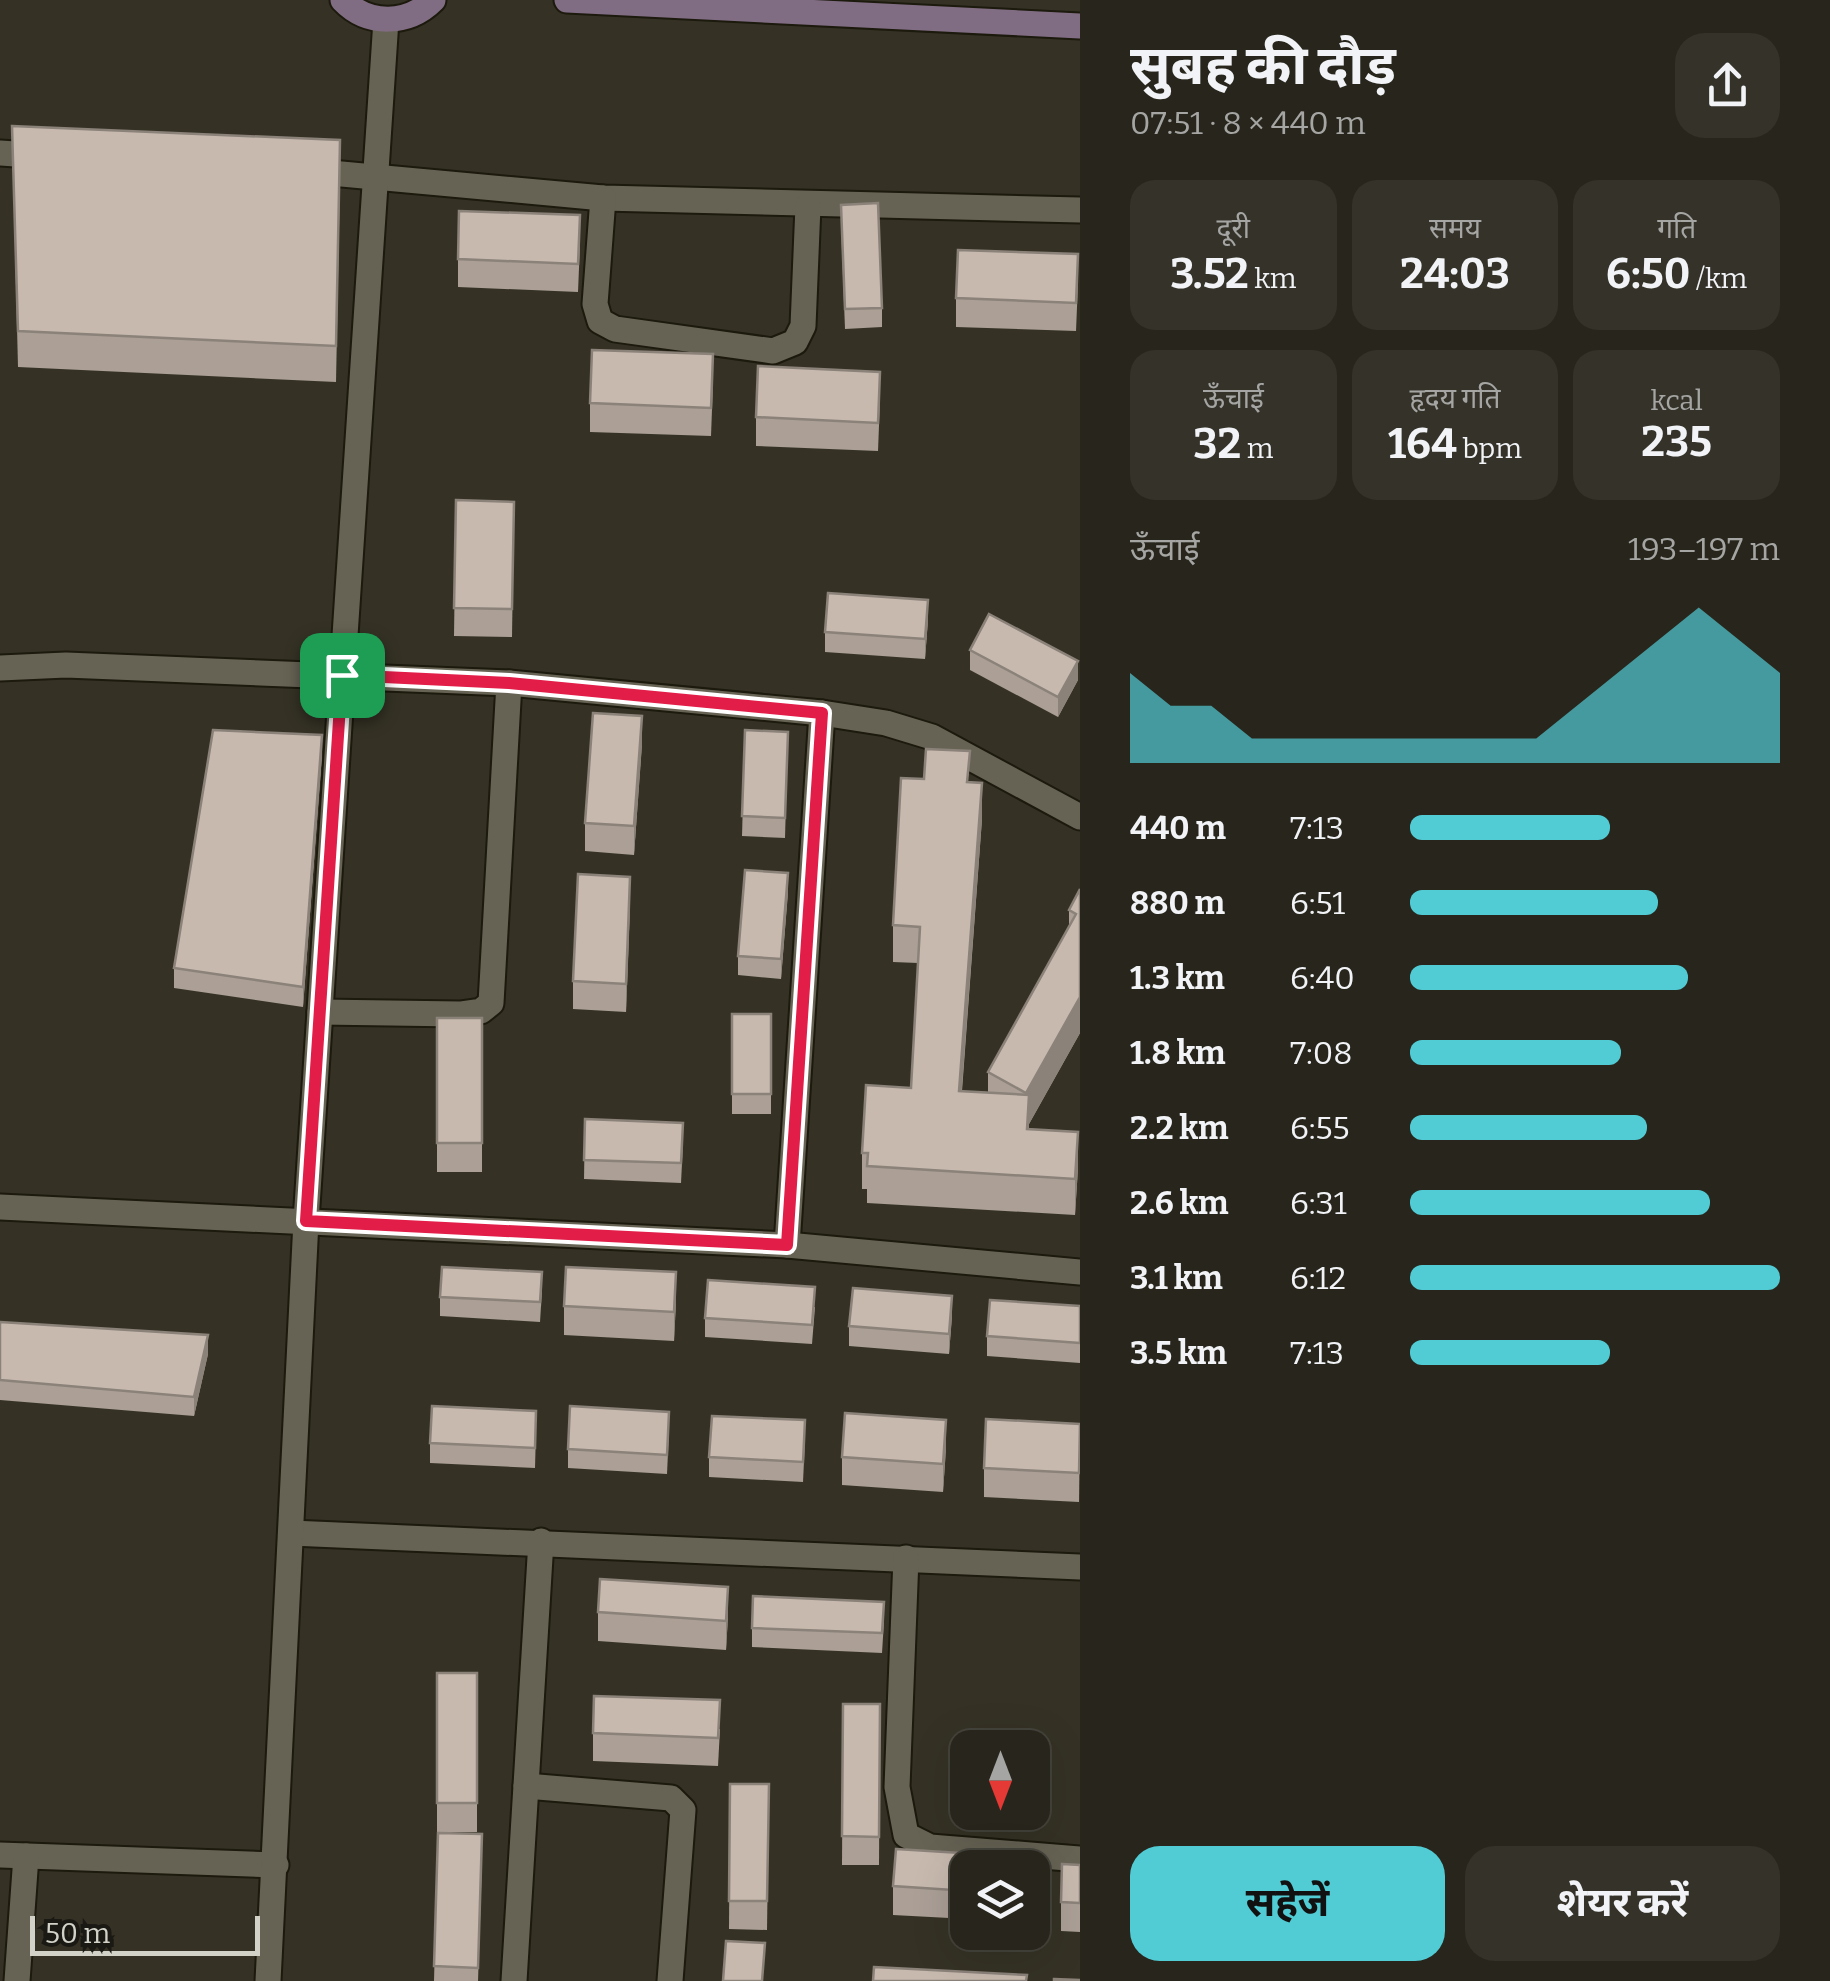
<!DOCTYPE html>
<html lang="hi">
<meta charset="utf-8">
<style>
:root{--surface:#28261c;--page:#343229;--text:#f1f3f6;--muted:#a5a5a3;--line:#44433b;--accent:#51ccd5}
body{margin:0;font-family:Bitter,"Noto Sans Devanagari",serif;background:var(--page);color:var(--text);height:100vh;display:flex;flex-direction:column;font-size:38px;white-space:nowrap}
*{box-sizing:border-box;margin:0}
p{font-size:32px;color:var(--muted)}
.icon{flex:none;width:55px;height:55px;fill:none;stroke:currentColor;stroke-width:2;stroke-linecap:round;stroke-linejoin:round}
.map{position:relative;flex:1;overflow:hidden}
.panel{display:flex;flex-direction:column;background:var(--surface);width:750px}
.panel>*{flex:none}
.needle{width:65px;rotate:180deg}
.fabs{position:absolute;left:950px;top:1730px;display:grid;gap:20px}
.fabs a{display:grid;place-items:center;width:100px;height:100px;border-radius:20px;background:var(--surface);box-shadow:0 10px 40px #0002,0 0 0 2px var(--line);font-size:50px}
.scale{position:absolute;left:30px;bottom:25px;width:230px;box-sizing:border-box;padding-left:10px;border:5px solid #d3d2c9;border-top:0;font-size:28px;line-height:35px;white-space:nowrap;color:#d3d2c9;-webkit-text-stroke:8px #1b1914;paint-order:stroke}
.pin{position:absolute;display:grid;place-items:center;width:85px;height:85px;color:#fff;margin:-42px;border-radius:20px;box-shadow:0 5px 15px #0006}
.round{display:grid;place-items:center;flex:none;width:105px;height:105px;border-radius:30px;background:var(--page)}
.headline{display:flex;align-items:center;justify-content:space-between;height:170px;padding:0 50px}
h1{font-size:55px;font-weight:700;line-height:75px}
.figures{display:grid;grid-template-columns:repeat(3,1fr);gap:15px;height:170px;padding:10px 50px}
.figures div{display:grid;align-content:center;border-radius:25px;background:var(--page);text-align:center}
.figures b{font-size:42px;font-weight:700}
.figures small{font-size:28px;font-weight:400}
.figures p{font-size:28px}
.chart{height:280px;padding:20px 50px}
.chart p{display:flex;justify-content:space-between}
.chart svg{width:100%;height:180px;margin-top:10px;fill:var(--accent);opacity:.7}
.cta{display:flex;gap:20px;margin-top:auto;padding:20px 50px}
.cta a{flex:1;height:115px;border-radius:30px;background:var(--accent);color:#111;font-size:40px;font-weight:700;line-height:115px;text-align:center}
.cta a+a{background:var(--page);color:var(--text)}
ul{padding:0 50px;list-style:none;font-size:32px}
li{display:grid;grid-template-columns:160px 120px 1fr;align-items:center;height:75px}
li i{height:25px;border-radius:12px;background:var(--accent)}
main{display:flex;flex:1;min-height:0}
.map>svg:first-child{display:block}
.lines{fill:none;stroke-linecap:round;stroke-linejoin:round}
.street-casing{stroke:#1c190d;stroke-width:29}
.secondary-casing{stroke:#1c190d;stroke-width:29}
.street{stroke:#666354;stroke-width:25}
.secondary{stroke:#806d83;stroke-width:25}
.wall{fill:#ab9f96}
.shaded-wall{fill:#8b827a}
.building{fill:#c7b9ae;stroke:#8b827a;stroke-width:2.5}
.route-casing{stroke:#fff;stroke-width:20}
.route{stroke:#e11d48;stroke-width:12}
</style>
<main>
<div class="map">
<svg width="1080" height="1981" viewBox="0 0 1080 1981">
<rect width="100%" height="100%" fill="#353225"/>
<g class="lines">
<defs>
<g id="street">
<path d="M0,153l45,3"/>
<path d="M309,171l294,27 477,12"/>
<path d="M603,198l-8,106 5,17 15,8 158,22 22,-9 8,-16 5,-120"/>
<path d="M0,668l66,-3 443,18 313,30 64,10 46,14 148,80"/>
<path d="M320,1012l140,2 21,-3 10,-8 18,-320"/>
<path d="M0,1207l787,38 293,27"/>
<path d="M787,1245l35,-532"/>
<path d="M291,1533l789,34"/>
<path d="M906,1558l-9,229 9,48 24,12 150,12"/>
<path d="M526,1786l145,12 12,12 -13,171"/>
<path d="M0,1855l276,10"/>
<path d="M17,1981l9,-125"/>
<path d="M268,1981l38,-760 80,-1201"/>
<path d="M514,1981l27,-440"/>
</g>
<g id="secondary">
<path d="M343,0c25,26 65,25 90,0"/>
<path d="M567,0l513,26"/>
</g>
</defs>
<use href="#street" class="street-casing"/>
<use href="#secondary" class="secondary-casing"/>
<use href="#street" class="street"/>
<use href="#secondary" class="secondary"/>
</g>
<g class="wall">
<path d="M12,126l328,51 -4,205 -318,-15z"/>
<path d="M841,224l41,84v19l-37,2z"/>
<path d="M580,244l-2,48 -120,-5v-28z"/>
<path d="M1078,283l-2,48 -120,-4v-29z"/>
<path d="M713,383l-2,53 -121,-4v-29z"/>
<path d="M880,400l-2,51 -122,-5v-29z"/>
<path d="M456,500l58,2 -2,135 -58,-1z"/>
<path d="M928,620l-3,39 -100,-7v-20z"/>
<path d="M970,650l108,30 -20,37 -88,-47z"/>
<path d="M745,730l43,2 -3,106 -43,-2z"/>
<path d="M642,744l-8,111 -49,-4v-28z"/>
<path d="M322,755l-19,252 -129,-19v-20z"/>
<path d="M970,782l12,37 -20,272 26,1v-20l81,-145v-17l11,-21v144l-51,91v5l49,39 -3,47 -208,-12v-14h-5v-36l49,-65 7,-125 -25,-1v-37z"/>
<path d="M788,892l-7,87 -43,-4v-19z"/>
<path d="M630,905l-4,107 -53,-3v-28z"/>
<rect x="732" y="1014" width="39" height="100"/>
<rect x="437" y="1018" width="45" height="154"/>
<path d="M585,1119l98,24 -2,40 -97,-4z"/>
<path d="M542,1291l-2,31 -100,-6v-19z"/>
<path d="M676,1301l-2,40 -110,-6v-29z"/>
<path d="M1080,1306v57l-93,-7v-20z"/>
<path d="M815,1307l-3,37 -107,-7v-19z"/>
<path d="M952,1316l-3,38 -100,-8v-20z"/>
<path d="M0,1322l208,32 -14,62 -194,-16z"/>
<path d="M1080,1424l-1,78 -95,-5v-29z"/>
<path d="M536,1431l-1,37 -105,-5v-20z"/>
<path d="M669,1431l-2,43 -99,-6v-19z"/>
<path d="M805,1440l-2,42 -94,-5v-20z"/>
<path d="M946,1448l-3,44 -101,-7v-28z"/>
<path d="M598,1612l130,4 -2,34 -128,-9z"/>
<path d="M884,1621l-2,32 -130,-6v-19z"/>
<rect x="437" y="1673" width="40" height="159"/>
<path d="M843,1704h37l-1,161h-37z"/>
<path d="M720,1729l-2,37 -125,-5v-28z"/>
<path d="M730,1784h39l-2,146 -38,-1z"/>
<path d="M438,1833l44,29 -4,119h-44z"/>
<path d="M1080,1865v67l-19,-1v-29z"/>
<path d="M968,1868v51l-75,-4v-29z"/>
</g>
<g class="shaded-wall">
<path d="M928,600v20l-3,39v-20z"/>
<path d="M1078,661v19l-20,37v-20z"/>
<path d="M642,716v28l-8,111v-29z"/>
<path d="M322,735v20l-19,252v-20z"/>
<path d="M982,783v36l-23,308v-36z"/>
<path d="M788,873v19l-7,87v-20z"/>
<path d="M630,877v28l-4,107v-28z"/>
<path d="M1080,997v36l-51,91 -2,41 -1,-72z"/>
<path d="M1078,1132v36l-3,47v-36z"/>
<path d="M676,1272v29l-2,40v-29z"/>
<path d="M952,1296v20l-3,38v-20z"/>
<path d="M208,1335v19l-14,62v-19z"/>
<path d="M946,1420v28l-3,44v-28z"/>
<path d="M728,1587v29l-2,34v-29z"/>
</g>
<g class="building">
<path d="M12,126l328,14 -4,206 -318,-15z"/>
<path d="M878,203l4,105 -37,1 -4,-104z"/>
<path d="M459,211l121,4 -2,49 -120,-5z"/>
<path d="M958,250l120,4 -2,49 -120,-5z"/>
<path d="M592,350l121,4 -2,54 -121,-5z"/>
<path d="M758,366l122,6 -2,51 -122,-6z"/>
<path d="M456,500l58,2 -2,107 -58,-1z"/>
<path d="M828,593l100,7 -3,39 -100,-7z"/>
<path d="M989,614l89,47 -20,36 -88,-47z"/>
<path d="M593,713l49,3 -8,110 -49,-3z"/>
<path d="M213,730l109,5 -19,252 -129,-19z"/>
<path d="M745,730l43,2 -3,86 -43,-2z"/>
<path d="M926,749l44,2 -3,31 15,1 -23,308 70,4 -2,34 51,3 -3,47 -208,-13 1,-13h-6l4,-68 45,3 9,-161 -27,-2 8,-147 23,1z"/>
<path d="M745,870l43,3 -7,86 -43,-3z"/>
<path d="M578,874l52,3 -4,107 -53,-3z"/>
<path d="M1080,889v108l-54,96 -38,-21 88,-158 -7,-4z"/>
<rect x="732" y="1014" width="39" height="80"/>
<rect x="437" y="1018" width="45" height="125"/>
<path d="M585,1119l98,4 -2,40 -97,-3z"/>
<path d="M442,1267l100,5 -2,30 -100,-5z"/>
<path d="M566,1267l110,5 -2,40 -110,-6z"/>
<path d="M708,1280l107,7 -3,38 -107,-7z"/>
<path d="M853,1288l99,8 -3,38 -100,-8z"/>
<path d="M990,1300l90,6v37l-93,-7z"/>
<path d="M0,1322l208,13 -14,62 -194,-17z"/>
<path d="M432,1406l104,5 -1,37 -105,-5z"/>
<path d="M570,1406l99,6 -2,43 -99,-6z"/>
<path d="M845,1413l101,7 -3,44 -101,-7z"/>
<path d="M712,1416l93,4 -2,42 -94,-5z"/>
<path d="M986,1419l94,5 -1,49 -95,-5z"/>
<path d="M600,1579l128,8 -2,34 -128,-9z"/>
<path d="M753,1596l131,6 -2,31 -130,-5z"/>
<rect x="437" y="1673" width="40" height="130"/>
<path d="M594,1696l126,4 -2,38 -125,-5z"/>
<path d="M843,1704h37l-1,133 -37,-1z"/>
<path d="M730,1784h39l-2,117h-38z"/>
<path d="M438,1833l44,1 -4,134 -44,-2z"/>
<path d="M896,1849l132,8v11h-60v23l-75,-5z"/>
<path d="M1062,1864l18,1v38l-19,-1z"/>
<path d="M726,1941l39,2 -3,38h-39z"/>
<path d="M874,1967l153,8 -1,6h-153z"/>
<path d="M1054,1979l26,1v1h-26z"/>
</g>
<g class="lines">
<defs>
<path id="route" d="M342,675l167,8 313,30 -35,532 -481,-24z"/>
</defs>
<use href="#route" class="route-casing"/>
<use href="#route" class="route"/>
</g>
</svg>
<div class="fabs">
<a><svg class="needle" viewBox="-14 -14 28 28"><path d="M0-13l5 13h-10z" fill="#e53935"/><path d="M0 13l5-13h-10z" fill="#a5a5a3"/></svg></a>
<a><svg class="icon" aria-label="layers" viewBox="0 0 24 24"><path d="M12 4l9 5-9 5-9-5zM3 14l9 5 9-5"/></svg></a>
</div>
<div class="scale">50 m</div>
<div class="pin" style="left:342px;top:675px;background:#1e9e55"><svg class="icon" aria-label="arrive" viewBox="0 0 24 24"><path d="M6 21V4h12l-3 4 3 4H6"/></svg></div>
</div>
<section class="panel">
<div class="headline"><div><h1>सुबह की दौड़</h1><p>07:51 · 8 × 440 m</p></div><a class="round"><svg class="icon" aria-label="share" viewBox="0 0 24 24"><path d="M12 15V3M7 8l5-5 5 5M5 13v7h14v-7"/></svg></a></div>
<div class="figures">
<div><p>दूरी</p><b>3.52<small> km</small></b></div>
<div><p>समय</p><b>24:03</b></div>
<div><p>गति</p><b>6:50<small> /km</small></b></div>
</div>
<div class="figures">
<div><p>ऊँचाई</p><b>32<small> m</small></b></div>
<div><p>हृदय गति</p><b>164<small> bpm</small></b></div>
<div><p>kcal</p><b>235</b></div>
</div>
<div class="chart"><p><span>ऊँचाई</span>193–197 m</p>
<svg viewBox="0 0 160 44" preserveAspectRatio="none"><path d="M0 44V22L10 30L20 30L30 38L40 38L50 38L60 38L70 38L80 38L90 38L100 38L110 30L120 22L130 14L140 6L150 14L160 22V44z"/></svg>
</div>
<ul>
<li><b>440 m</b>7:13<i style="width:54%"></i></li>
<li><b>880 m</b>6:51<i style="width:67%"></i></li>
<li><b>1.3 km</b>6:40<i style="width:75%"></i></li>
<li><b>1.8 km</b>7:08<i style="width:57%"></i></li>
<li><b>2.2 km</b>6:55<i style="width:64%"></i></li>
<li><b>2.6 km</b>6:31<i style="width:81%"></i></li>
<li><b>3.1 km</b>6:12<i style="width:100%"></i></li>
<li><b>3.5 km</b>7:13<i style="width:54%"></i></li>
</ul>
<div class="cta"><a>सहेजें</a><a>शेयर करें</a></div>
</section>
</main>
